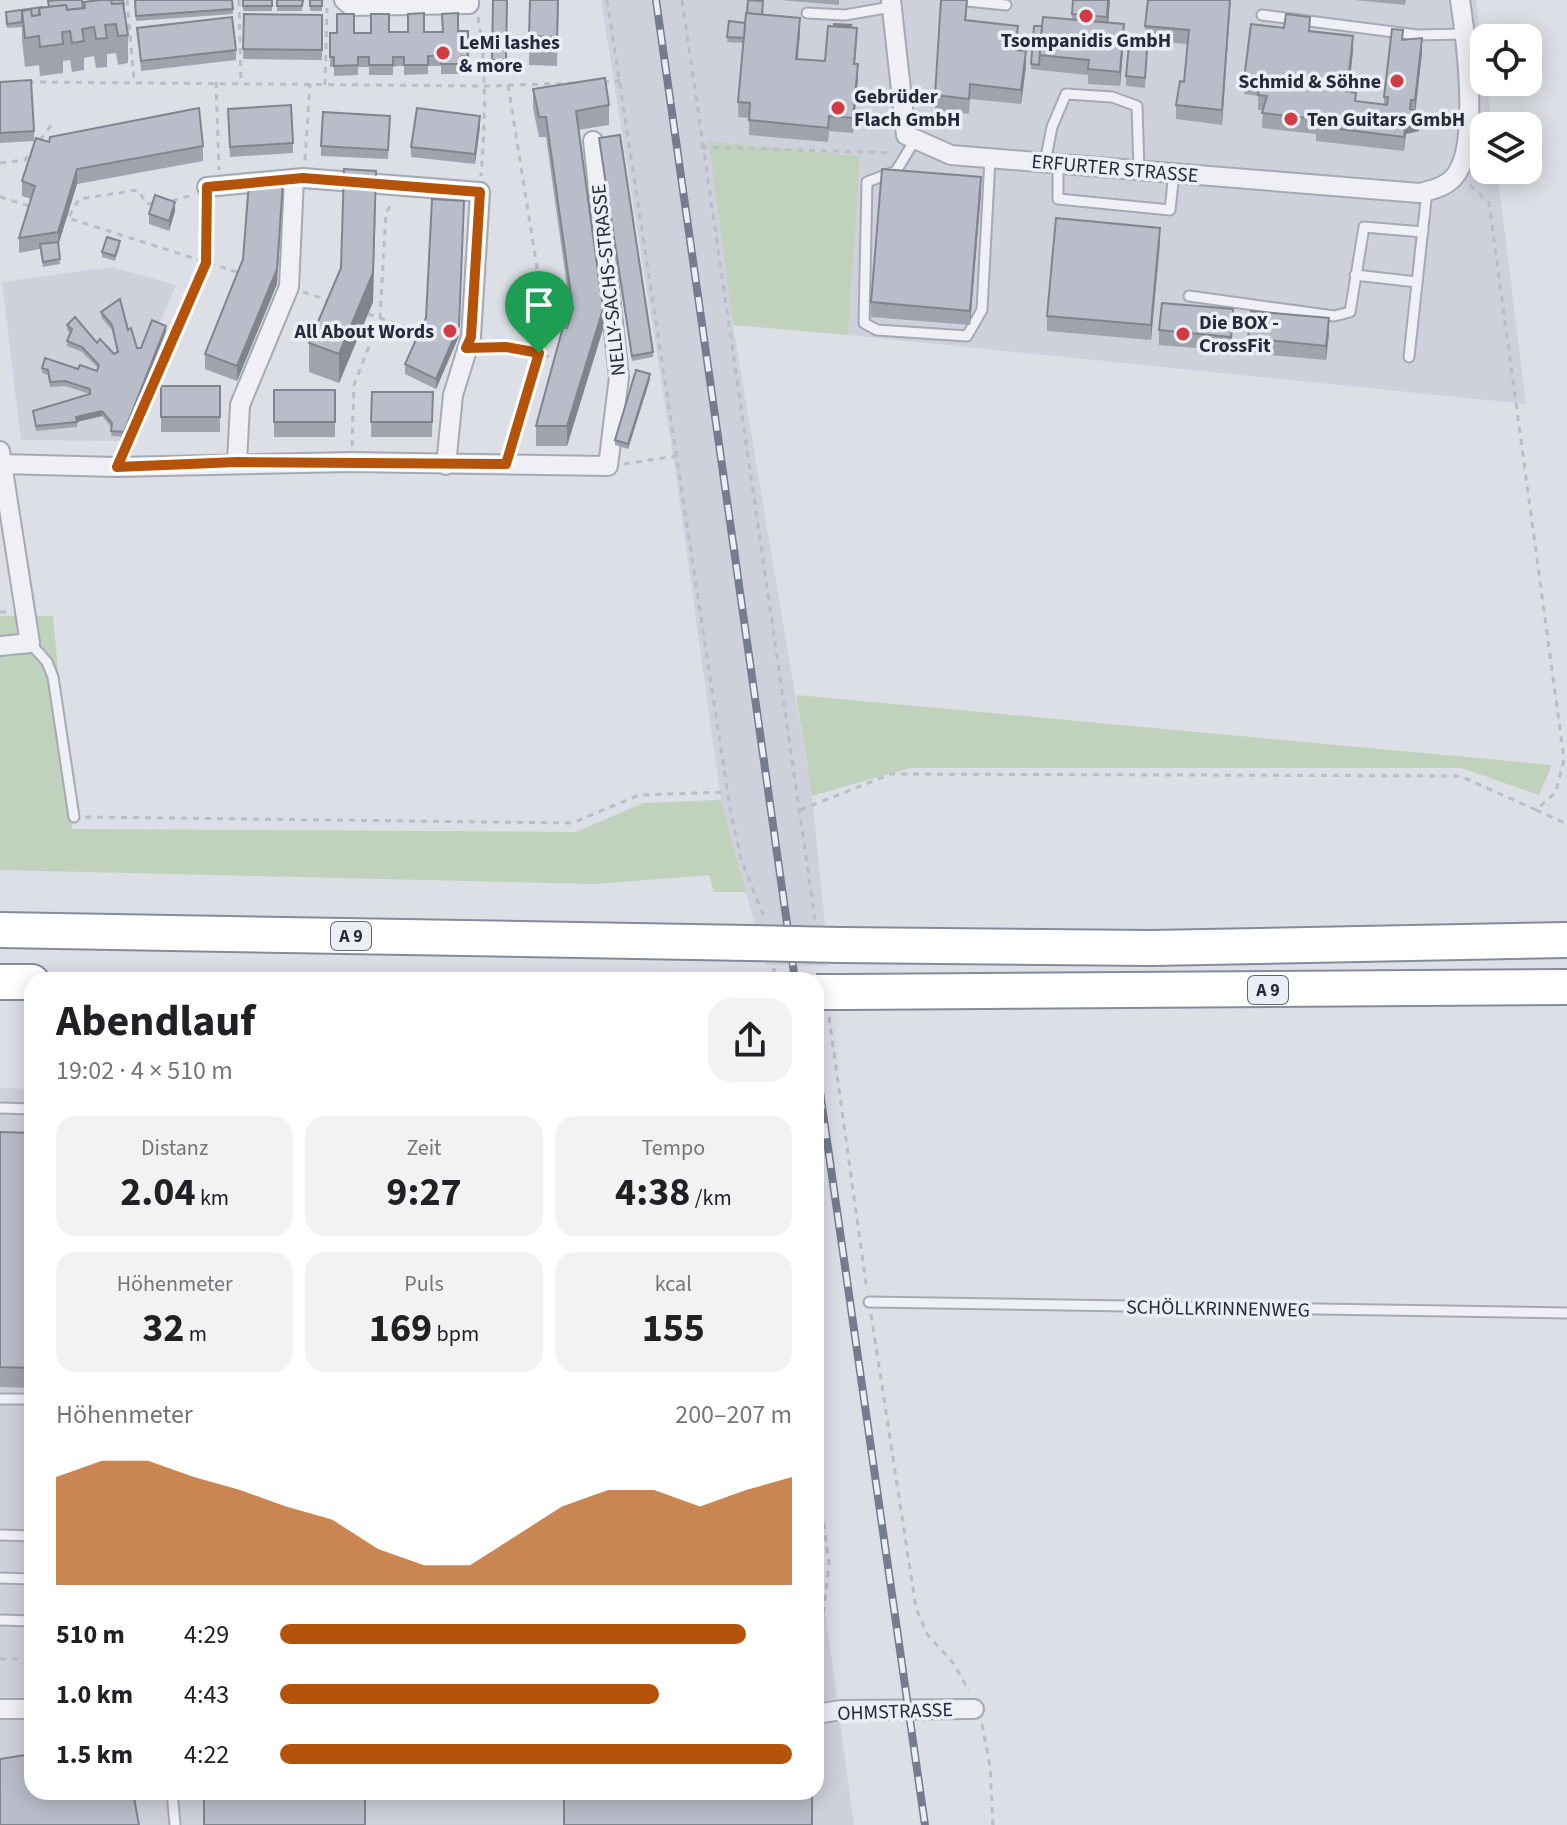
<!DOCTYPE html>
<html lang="de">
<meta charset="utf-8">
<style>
:root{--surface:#fff;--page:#f2f2f2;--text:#202124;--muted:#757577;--accent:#b45309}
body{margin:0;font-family:"Source Sans 3",sans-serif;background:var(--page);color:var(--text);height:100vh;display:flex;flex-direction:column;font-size:30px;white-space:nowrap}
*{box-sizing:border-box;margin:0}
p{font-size:26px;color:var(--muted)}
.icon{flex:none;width:44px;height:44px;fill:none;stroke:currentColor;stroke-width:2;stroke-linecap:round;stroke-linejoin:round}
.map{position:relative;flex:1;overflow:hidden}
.sheet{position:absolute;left:24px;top:972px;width:800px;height:828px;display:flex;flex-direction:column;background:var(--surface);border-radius:24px;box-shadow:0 4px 20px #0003}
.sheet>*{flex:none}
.tools{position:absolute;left:1470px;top:24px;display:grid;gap:16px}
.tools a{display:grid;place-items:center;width:72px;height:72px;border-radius:16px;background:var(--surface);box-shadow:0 4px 20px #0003;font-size:40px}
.pin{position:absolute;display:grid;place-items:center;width:68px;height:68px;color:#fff;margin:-82px -34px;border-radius:50% 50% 50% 0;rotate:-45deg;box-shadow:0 0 8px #0007}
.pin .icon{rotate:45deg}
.round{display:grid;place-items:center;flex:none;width:84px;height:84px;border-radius:24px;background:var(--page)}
.summary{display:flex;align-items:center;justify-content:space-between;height:136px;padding:0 32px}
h1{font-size:44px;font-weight:700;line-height:60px}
.figures{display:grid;grid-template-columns:repeat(3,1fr);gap:12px;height:136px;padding:8px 32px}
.figures div{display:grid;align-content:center;border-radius:20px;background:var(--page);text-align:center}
.figures b{font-size:40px;font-weight:700}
.figures small{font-size:22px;font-weight:400}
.figures p{font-size:22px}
.chart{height:224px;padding:16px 32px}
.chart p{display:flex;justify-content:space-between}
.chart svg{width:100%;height:144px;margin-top:8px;fill:var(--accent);opacity:.7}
ul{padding:0 32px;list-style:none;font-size:26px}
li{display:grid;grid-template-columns:128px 96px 1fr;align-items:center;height:60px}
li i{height:20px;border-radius:10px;background:var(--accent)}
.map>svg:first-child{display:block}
.built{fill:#ced1db}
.green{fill:#c0d1bc}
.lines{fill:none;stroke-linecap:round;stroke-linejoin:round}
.service-casing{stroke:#a5a9b3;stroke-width:13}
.minor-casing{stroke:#a5a9b3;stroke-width:22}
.motorway-casing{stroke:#838b9d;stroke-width:38}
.path{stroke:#babdc5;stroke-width:3;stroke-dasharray:6 6;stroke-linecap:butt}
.service{stroke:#eef0f5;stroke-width:9}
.minor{stroke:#eef0f5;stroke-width:18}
.motorway{stroke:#fff;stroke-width:34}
.rail-casing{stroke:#757c90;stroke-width:8}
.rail{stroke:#ebeef4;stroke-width:5;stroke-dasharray:15;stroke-linecap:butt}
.motorway-bridge-casing{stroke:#838b9d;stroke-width:38;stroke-linecap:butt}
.motorway-bridge{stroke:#fff;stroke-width:34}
.wall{fill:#9fa3ad}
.shaded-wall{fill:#82848d}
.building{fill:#b9bdc9;stroke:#82848d;stroke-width:2}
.route-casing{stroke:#fff;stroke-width:16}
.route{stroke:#b45309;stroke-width:10}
.poi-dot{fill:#d13b43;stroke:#ebeef4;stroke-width:3}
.labels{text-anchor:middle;stroke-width:7;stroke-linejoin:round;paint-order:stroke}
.shield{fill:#ebeef4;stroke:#606674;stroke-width:2}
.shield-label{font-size:18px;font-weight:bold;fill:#252b3d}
.poi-label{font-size:20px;font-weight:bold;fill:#252b3d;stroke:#ebeef4;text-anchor:start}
.street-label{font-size:20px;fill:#252b3d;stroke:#ebeef4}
</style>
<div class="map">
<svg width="1567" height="1825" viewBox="0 0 1567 1825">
<rect width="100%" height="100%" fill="#dcdfe6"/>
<g class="built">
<path d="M601,0h875l16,126h-8v44h13l29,234 -678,-69 12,-179 -150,-15 23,184 79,471 17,170 -63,-1 -45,-165 -45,-326z"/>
<path d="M112,267l64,18 -17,39 10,6 -46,111 -102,-1 -19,-158z"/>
<path d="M0,1088l32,1v703h784v-248l38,281h-854z"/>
</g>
<g class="green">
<path d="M709,141l151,15 -12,179 -115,-10z"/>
<path d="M0,616h53l19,213 504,3 67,-29 78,-3 25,92h-32l-5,-17 -114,9 -595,-14z"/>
<path d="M796,695l756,70 -13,30 -78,-27h-551l-98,28z"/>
</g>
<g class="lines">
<defs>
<g id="service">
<path d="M957,0l49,5"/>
<path d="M807,13l38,2 46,-8"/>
<path d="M1262,15l155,20 47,-1"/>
<path d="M915,140l-19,31 -29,11 -3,141 13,7 90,6 15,-26 8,-152"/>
<path d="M1045,162l7,-35 14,-33 46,3 25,9 2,64"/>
<path d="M1058,164v35l112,11 4,-37"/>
<path d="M1355,275l62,7"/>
<path d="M1189,296l145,20 16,-4 14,-85 59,5"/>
<path d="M1409,357l18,-166"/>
<path d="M30,643l17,19 6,15 21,140"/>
<path d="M0,1108l32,1"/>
<path d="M869,1302l698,11"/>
<path d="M0,1399h32"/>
<path d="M0,1535l32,1"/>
<path d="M0,1578l32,1"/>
<path d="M0,1620l32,1"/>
<path d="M172,1792l3,33"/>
</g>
<g id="minor">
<path d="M344,0l7,6 118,-2v-4"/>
<path d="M891,0l15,135 45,20 468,38c14,-3 30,-7 38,-20 22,-33 9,-134 3,-173"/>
<path d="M207,187l96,-9 177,14 -9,145 -18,58 -7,70"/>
<path d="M0,451l30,192 -30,3"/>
<path d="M237,462l3,-57 49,-118 5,-108"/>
<path d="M0,464l117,3 234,-5 257,4 11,-89 -26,-236"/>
<path d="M0,1709h32"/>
<path d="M816,1714l25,-4 133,-1"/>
</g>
<g id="motorway">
<path d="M0,930l749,13"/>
<path d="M839,945l312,3 416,-8"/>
<path d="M0,982h32"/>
<path d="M845,992l722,-5"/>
</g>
</defs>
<use href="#service" class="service-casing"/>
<use href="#minor" class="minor-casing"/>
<use href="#motorway" class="motorway-casing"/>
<g class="path">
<path d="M127,0l7,81"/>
<path d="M239,0l2,83"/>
<path d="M607,0l123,808 11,51 23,58"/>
<path d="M682,0l133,919"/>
<path d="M478,17c9,52 7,105 3,159"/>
<path d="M28,82l458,4 90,-3"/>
<path d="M216,82l3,88"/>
<path d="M603,82l17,-1"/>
<path d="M325,85l2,-77"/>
<path d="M508,85l38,239 -35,122"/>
<path d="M40,140l12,-16"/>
<path d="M701,147l192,6"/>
<path d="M305,160l5,-76"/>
<path d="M0,163l25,-3 8,-11"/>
<path d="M0,197l29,9"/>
<path d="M172,201l20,-6"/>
<path d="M153,203l-6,1 -9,-14 -59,9 -11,19 172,55"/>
<path d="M303,292l27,9"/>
<path d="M368,314l54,18"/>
<path d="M484,347h22l49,11"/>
<path d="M352,446l2,-61 26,-67 6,-106 8,-10"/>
<path d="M125,449l81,-186 1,-58"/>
<path d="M624,464l52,-8"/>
<path d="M0,612h9"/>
<path d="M800,810l91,-36 569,2 76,34 20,-18 8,-33 -75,-556 -20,-19"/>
<path d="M1536,810l31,14"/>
<path d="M85,817l487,6 67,-28 88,-3"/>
<path d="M774,968l1,12"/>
<path d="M829,1017l38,274"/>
<path d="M871,1314l45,294 11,26 27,30 15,27"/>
<path d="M816,1464l13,100 -13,114"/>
<path d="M0,1659h32"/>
<path d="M982,1724l8,42 3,59"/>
</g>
<use href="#service" class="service"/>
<use href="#minor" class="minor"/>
<use href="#motorway" class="motorway"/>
<defs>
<g id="rail">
<path d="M656,0l139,980"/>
<path d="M816,1064l109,761"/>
</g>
</defs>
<use href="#rail" class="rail-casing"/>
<use href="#rail" class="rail"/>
<defs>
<g id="motorway-bridge">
<path d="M749,943l90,2"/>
<path d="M816,992h29"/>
</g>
</defs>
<use href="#motorway-bridge" class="motorway-bridge-casing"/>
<use href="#motorway-bridge" class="motorway-bridge"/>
</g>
<g class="wall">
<path d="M89,0h34l5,35v28l-10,2 -2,-12 -9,1v13l-11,1 -2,-12 -10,2v12l-12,2 -2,-12 -7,1v12l-23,3 -1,-11 -14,2 -3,-27v-13l-15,1 -1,-11 37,-9h41v-6h5z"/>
<path d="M134,0h98l1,14 -97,7z"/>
<rect x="243" y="0" width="29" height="11"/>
<path d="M277,0h26l-1,11h-25z"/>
<rect x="310" y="0" width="12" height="11"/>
<path d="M493,0h14l-1,65h-14z"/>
<path d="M530,0h29l-2,66 -28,-1z"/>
<path d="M780,0h59v5z"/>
<path d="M968,0l-2,20 52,20 -2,10 10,16 -5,38 -51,-5 -1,15 -34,-4v-15z"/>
<path d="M1073,0h37l-2,22 16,16 -4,48 -32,-2v-9l-49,-5v-3v3l-8,-1v-5l41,-45z"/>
<path d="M1354,0h52l-1,5z"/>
<path d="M1230,9l-8,116 -46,-6v-14l8,-23 3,-38 -39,-3 -3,47 -19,-2v-10l19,-40v-10z"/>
<path d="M244,14l78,1v45l-79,-1z"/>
<path d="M762,15l38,18 -2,26 27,2 26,-34 6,16 -2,21 3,15 -5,54 -24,-2 -1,11 -79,-7v-17l-11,-1v-15l5,-59 -16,-1 2,-21 16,2z"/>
<path d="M137,28l99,22v10l-95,11z"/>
<path d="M468,31v35h-6v8h-21v-8h-13v8l-24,1v-9h-6l-5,1v8h-24v-8h-11v8l-24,1v-9h-4v-34z"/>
<path d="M1310,32l43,19 -5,41 8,9 28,4v-8l19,-57 19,13 -7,57 4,21 -13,3 -2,17 -88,-10v-7l-54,-6 1,-18h-5v-14l-14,-2v-15z"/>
<path d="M0,82l34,49v10l-34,2z"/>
<path d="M533,89l76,16v20l-31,5 25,199 -36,117h-31v-20l35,-111 -25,-178h-7l-6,-29z"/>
<path d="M228,119l65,24v10l-63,4z"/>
<path d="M390,126l-2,33 -67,-3v-10z"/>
<path d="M480,126l-5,38 -64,-7v-10z"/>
<path d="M599,138l54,214v5l-21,4z"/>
<path d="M49,142l154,4v15l-126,23 -19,61 2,19 -17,3 -3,-18 -21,4v-15l12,-39 -9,-3v-15z"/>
<path d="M981,192l-11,133 -99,-8v-15z"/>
<path d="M283,195l-6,89 -40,97 -32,-12v-15z"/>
<path d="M376,200l-3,102 -34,81 -30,-11v-29z"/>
<path d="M175,211l-6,20 -20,-7v-10z"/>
<path d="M1160,242l-9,98 -104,-9v-15z"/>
<path d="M120,246l-5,15 -13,-4v-5z"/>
<path d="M101,312l27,18 9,18h4l25,-17 -42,106 -13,-1 1,-8 -10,-12 -25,6v5l-41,4 -3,-20 57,-17 -25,-8 -15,1 -2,-12 -6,-2v-5l55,3 1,-3 -16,-16 -15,-6v-5l3,-8 -3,-3v-5l47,29 3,-2 -5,-22 -11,-13z"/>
<path d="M1233,324l-2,27 -72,-6v-15z"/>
<path d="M1329,333l-3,27 -78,-7v-15z"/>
<path d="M459,336l-23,53 -31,-15v-10z"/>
<path d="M650,379l-22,70 -13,-4v-5z"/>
<rect x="161" y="386" width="59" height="46"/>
<rect x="274" y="390" width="61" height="47"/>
<path d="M372,392h61l-1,45h-61z"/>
<path d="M0,1132l32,1v255l-32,-1z"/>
</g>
<g class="shaded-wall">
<path d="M1108,0h2l-3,37v-20z"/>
<path d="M1230,0v9l-8,116v-15z"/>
<path d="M800,18v15l-4,40v-14z"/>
<path d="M1124,24v14l-4,48v-14z"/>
<path d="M1353,36v15l-6,55v-15z"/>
<path d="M1422,38v15l-7,62v-15z"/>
<path d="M1026,51v15l-5,38v-14z"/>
<path d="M858,64v15l-5,54v-15z"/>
<path d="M1411,100v19l8,-2v14l-13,3 -2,17 2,-31z"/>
<path d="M480,116v10l-5,38v-10z"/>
<path d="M77,169v15l-19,62v-14z"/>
<path d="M376,171l-3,131 -34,81v-29z"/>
<path d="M981,177v15l-11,133v-14z"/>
<path d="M283,181l-6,103 -40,97v-15z"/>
<path d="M464,201l-5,135 -23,53v-10z"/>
<path d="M175,202v9l-6,20v-10z"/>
<path d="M1160,228v14l-9,98v-15z"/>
<path d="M603,309v20l-36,117v-20z"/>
<path d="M1233,309v15l-2,27v-14z"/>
<path d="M1329,318v15l-3,27v-14z"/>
<path d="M166,326v5l-42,106v-5z"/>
<path d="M650,374v5l-22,70v-5z"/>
<path d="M102,411v5l-26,6v-5z"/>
</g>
<g class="building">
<path d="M59,0h23l1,8 -16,2 -1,-5 -17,2 -1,-6z"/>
<path d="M100,0h11l1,4 11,-1 5,32 -10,1 -2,-12 -11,1 2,13 -11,1 -2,-12 -12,2 2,12 -12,2 -2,-12 -8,1 1,12 -23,3 -1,-11 -14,2 -3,-27 9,-2 1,7 8,-1 -1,-7 27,-3 1,5 18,-2 -1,-6z"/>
<path d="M111,0h12l1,6 -1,-3 -11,1z"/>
<path d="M135,0h97l1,9 -97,7z"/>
<rect x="243" y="0" width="29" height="6"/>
<path d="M277,0h26l-1,6h-25z"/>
<rect x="310" y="0" width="12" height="6"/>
<path d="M493,0h14l-1,60h-14z"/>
<path d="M530,0h28l-1,37 -28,-1z"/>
<path d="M748,0l15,1 -1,14 -15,-2z"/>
<path d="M941,0h26l-2,20 53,6 -3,24 11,1 -5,39 -51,-6 -1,15 -34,-4z"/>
<path d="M1073,0h35l-1,17 -35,-3z"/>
<path d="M1148,0h82l-8,110 -46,-5 4,-24 4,1 5,-52 -44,-4z"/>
<path d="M43,7l-4,1v7l-7,1 -1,-7 -9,2v11l-15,2 -1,-12z"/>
<path d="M424,13v19h19l-1,-18 16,-1v18h10v25h-6v8h-21v-8h-13v9h-24v-8h-11v8h-24v-8h-11v8l-24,1v-9h-4v-24h7v-19h17v19h17v-19h18v18h19v-18z"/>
<path d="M746,13l54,5 -4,41 29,2 3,-35 29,2 -3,36h4l-5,54 -24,-2 -1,12 -79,-8 1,-17 -12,-1z"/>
<path d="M244,14l78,1v35l-79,-1z"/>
<path d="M1286,14l24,3 -1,14 44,5 -6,55 9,2 -1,8 32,4 1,-8h-4l8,-68 11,1 -1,10 20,-2 -7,62h-4l-1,9 8,2 1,6 -13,3 -2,17 -88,-11v-7l-54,-6 5,-17 -9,-1 2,-14 -16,-2 7,-55 33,4z"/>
<path d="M232,17l4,33 -95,11 -4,-33z"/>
<path d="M1043,17l81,7 -4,48 -32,-3 1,-9 -50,-5z"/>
<path d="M729,21l16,2 -1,15 -17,-1z"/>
<path d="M834,24l17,1 -1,2 -16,-1z"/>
<path d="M1034,26h8l-3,39 -8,-1z"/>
<path d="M1130,35l18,2 -3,41 -19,-2z"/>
<path d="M605,78l4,27 -33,6 27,198 -36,117h-31l27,-99 4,1 6,-19 -27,-192h-7l-6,-28z"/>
<path d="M31,80l3,51 -34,2v-51z"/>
<path d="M291,105l2,38 -63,4 -2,-38z"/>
<path d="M199,108l4,38 -126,23 -19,63 -39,6 16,-52 -13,-5 14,-43 13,4 1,-5z"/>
<path d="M417,108l63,8 -5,38 -64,-7z"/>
<path d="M323,112l67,4 -2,34 -67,-4z"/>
<path d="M620,135l33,217 -21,4 -33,-218z"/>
<path d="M344,169l32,2 -3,102 -34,81 -30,-11 32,-75z"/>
<path d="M882,169l99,8 -11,134 -99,-9z"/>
<path d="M283,181l-6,88 -40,97 -32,-12 38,-95 6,-77z"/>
<path d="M155,195l20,7 -6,19 -20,-7z"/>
<path d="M432,199l32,2 -5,125 -23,53 -31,-15 21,-46z"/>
<path d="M1056,218l104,10 -9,97 -104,-9z"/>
<path d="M107,237l13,4 -5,15 -13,-4z"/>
<path d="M58,242l2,17 -17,3 -3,-18z"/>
<path d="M120,299l8,31 3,-2 6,20h4l11,-28 14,6 -42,106 -13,-1 1,-8 -10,-12 -26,6 1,5 -41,4 -3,-15 57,-17v-5l-25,-8 -15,1 -2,-12 -6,-2 3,-10 33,11 2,-4 17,6 2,-6 -17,-18 -15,-6 5,-12 -5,-4 8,-8 22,26 3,-4 14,15 4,-2 -6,-27 -11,-13z"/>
<path d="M1162,303l71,6 -2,28 -72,-7z"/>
<path d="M1251,311l78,7 -3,28 -78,-8z"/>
<path d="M636,370l14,4 -22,70 -13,-4z"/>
<rect x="161" y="386" width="59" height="31"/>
<rect x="274" y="390" width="61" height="32"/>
<path d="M372,392h61l-1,30h-61z"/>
<path d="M0,1132l32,1v235l-32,-1z"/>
<path d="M32,1754v38h101l6,33h-139v-66z"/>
<rect x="204" y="1792" width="161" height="33"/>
<rect x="564" y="1792" width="248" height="33"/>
</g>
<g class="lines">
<defs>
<path id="route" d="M303,178l177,14 -9,145 -5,11 40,-1 33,6 -33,111 -269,-2 -120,5 89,-204 1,-76z"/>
</defs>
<use href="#route" class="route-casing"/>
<use href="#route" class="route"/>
</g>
<g class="poi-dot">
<circle cx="1086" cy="16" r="8"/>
<circle cx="443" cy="53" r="8"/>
<circle cx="1397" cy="81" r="8"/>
<circle cx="838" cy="108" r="8"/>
<circle cx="1291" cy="119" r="8"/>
<circle cx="450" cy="331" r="8"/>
<circle cx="1183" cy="334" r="8"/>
</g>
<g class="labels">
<g class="shield">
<rect x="331" y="922" width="40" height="28" rx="6"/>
<rect x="1248" y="976" width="40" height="28" rx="6"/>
</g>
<g class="shield-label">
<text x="351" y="942">A 9</text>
<text x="1268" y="996">A 9</text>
</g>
<g class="poi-label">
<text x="1086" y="47" text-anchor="middle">Tsompanidis GmbH</text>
<text x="459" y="49">LeMi lashes<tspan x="459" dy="23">&amp; more</tspan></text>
<text x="1381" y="88" text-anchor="end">Schmid &amp; Söhne</text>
<text x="854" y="103">Gebrüder<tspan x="854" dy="23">Flach GmbH</tspan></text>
<text x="1307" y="126">Ten Guitars GmbH</text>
<text x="1199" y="329">Die BOX -<tspan x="1199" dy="23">CrossFit</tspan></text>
<text x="434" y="338" text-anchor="end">All About Words</text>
</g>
<g class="street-label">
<text transform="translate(1115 168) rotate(5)" y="7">ERFURTER STRASSE</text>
<text transform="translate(608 280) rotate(-96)" y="7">NELLY-SACHS-STRASSE</text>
<text transform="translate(1218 1308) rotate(1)" y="7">SCHÖLLKRINNENWEG</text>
<text transform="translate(895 1711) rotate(-2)" y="7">OHMSTRASSE</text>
</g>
</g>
</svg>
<div class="tools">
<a><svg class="icon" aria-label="locate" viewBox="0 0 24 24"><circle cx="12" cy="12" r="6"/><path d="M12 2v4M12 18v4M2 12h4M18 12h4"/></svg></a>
<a><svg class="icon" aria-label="layers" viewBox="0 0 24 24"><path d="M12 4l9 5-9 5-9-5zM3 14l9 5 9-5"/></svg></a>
</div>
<div class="pin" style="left:539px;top:353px;background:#1e9e55"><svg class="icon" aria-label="arrive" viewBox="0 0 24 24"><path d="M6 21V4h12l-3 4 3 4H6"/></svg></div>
<section class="sheet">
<div class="summary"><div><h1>Abendlauf</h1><p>19:02 · 4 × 510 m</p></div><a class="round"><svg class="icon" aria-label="share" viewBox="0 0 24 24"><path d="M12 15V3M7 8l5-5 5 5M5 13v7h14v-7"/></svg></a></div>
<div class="figures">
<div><p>Distanz</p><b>2.04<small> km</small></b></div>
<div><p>Zeit</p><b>9:27</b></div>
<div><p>Tempo</p><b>4:38<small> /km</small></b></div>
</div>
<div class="figures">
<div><p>Höhenmeter</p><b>32<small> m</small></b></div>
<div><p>Puls</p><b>169<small> bpm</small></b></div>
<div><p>kcal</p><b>155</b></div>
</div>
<div class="chart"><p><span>Höhenmeter</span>200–207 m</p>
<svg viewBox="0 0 160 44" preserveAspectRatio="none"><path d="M0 44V11L10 6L20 6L30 11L40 15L50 20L60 24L70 33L80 38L90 38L100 29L110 20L120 15L130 15L140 20L150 15L160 11V44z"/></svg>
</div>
<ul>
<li><b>510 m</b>4:29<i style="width:91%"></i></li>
<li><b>1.0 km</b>4:43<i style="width:74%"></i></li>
<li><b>1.5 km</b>4:22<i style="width:100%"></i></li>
</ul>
</section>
</div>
